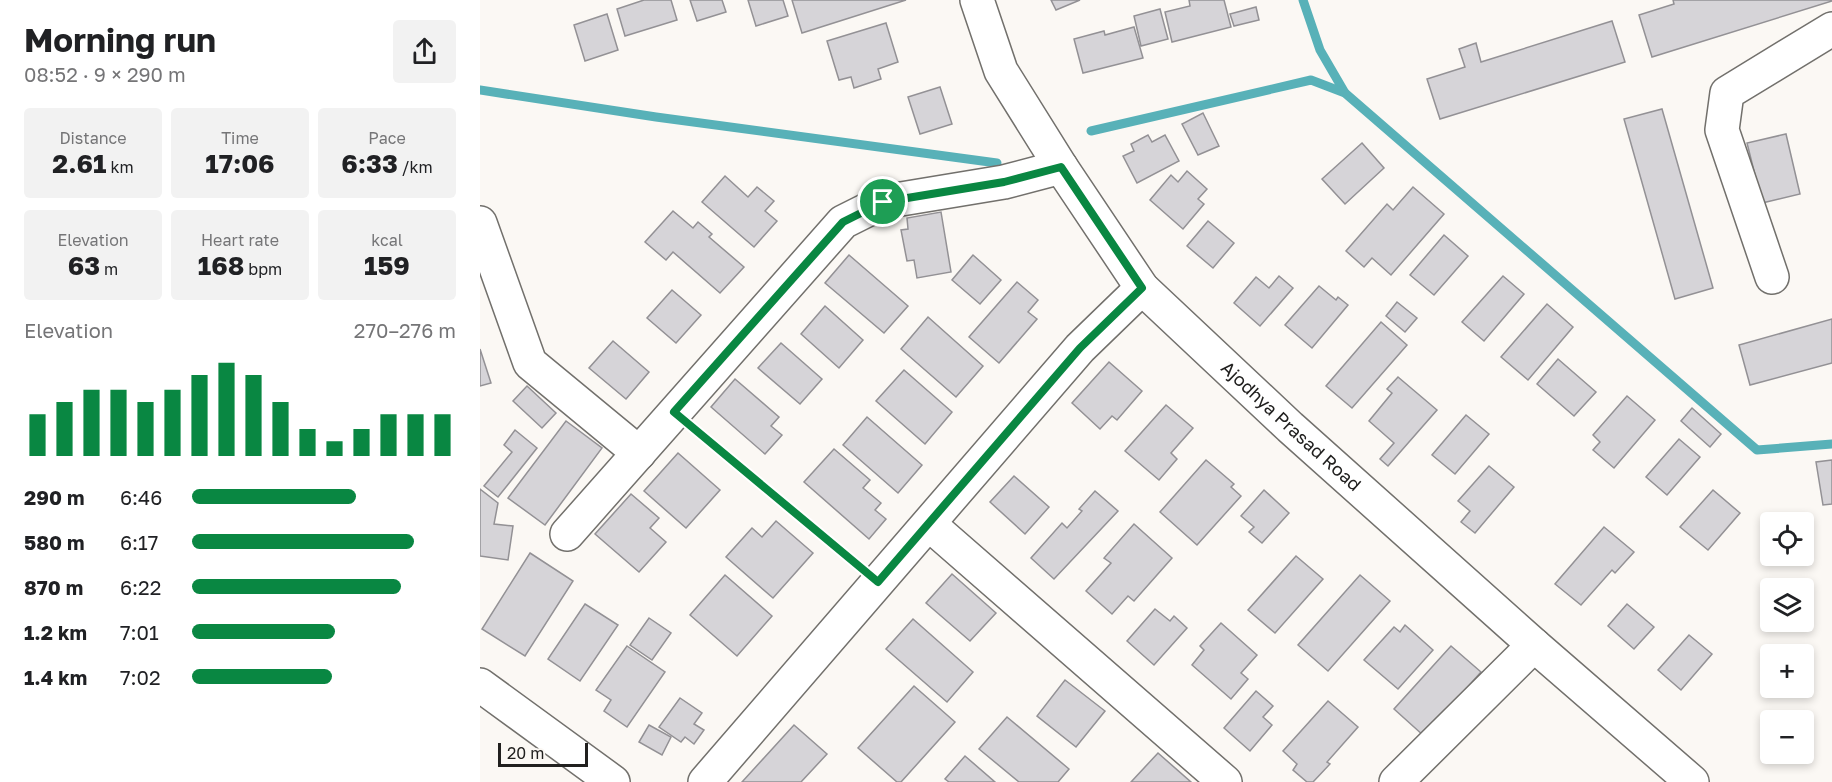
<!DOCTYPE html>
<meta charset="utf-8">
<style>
:root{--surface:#fff;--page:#f2f2f2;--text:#202124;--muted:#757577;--accent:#098742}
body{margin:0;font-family:"Golos Text",sans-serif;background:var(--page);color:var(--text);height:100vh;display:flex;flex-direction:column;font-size:22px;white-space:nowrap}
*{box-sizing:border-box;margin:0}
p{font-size:20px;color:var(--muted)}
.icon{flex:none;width:33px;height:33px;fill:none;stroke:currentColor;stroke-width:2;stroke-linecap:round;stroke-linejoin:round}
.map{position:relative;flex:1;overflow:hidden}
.details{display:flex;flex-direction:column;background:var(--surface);width:480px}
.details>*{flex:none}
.buttons{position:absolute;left:1280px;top:512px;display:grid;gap:12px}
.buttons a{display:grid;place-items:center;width:54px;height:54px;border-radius:6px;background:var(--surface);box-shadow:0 3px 9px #0003;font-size:30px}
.scale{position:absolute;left:18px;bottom:15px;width:90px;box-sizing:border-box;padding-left:6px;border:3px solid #21201f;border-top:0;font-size:16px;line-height:21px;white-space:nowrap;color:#21201f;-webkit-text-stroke:4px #fbf8f4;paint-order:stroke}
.pin{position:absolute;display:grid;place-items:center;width:51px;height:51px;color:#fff;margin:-26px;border:3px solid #fff;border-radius:50%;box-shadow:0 2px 6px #0007}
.round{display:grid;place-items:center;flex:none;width:63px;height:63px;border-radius:6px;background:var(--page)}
.summary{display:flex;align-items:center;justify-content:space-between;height:102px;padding:0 24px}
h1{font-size:33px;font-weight:700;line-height:45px}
.figures{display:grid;grid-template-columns:repeat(3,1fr);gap:9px;height:102px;padding:6px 24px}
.figures div{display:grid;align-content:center;border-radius:6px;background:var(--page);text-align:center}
.figures b{font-size:26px;font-weight:700}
.figures small{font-size:16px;font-weight:400}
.figures p{font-size:16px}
.chart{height:168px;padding:12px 24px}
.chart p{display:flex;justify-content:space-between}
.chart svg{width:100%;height:108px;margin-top:6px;stroke:var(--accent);stroke-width:6}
ul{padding:0 24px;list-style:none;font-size:20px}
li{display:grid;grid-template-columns:96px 72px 1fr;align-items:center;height:45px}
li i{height:15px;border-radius:8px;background:var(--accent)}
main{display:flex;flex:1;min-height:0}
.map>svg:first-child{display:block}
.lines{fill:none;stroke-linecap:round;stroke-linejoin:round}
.stream{stroke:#58b1b8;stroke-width:9}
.building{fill:#d6d4d8;stroke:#939195;stroke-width:1.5}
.minor-casing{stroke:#72706c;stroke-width:36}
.major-casing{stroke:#72706c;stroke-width:36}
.path{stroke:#b7b4b1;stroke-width:4;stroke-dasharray:3 3;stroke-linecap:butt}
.minor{stroke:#fff;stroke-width:33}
.major{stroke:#fff;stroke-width:33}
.route-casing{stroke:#fff;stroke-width:12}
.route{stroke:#098742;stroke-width:8}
.labels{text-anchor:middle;stroke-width:6;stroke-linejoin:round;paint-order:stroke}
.street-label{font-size:18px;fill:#21201f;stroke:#fbf8f4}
</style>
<main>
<section class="details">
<div class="summary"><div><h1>Morning run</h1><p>08:52 · 9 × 290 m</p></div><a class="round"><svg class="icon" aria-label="share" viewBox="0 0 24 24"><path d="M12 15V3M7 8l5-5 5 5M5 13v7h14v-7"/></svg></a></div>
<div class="figures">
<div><p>Distance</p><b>2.61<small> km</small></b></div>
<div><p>Time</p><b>17:06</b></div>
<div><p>Pace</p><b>6:33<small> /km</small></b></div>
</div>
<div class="figures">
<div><p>Elevation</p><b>63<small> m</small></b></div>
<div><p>Heart rate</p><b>168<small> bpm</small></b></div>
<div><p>kcal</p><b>159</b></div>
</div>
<div class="chart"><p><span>Elevation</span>270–276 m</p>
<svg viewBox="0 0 160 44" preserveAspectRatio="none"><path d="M5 44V27M15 44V22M25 44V17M35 44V17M45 44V22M55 44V17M65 44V11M75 44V6M85 44V11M95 44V22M105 44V33M115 44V38M125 44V33M135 44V27M145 44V27M155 44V27"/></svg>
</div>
<ul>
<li><b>290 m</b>6:46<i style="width:62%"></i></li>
<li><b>580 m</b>6:17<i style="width:84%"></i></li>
<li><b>870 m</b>6:22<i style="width:79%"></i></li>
<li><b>1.2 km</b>7:01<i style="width:54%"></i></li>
<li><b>1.4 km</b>7:02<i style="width:53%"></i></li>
</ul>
</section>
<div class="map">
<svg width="1352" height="782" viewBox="0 0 1352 782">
<rect width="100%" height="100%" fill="#fbf8f4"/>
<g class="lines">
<g class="stream">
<path d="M823,0l17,50 25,43"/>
<path d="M0,90l176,27 341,46"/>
<path d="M611,131l220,-51 34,13 412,357 75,-6"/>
</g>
</g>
<g class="building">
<path d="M164,0h27l6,20 -52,16 -8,-27z"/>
<path d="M210,0h32l4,12 -29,9z"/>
<path d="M268,0h35l5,16 -32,10z"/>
<path d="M312,0h114l-104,33z"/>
<path d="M571,0h29l-24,10z"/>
<path d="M709,0h35l7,27 -59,15 -7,-30 25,-6z"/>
<path d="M1193,0h159v1l-180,56 -13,-42 35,-11z"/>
<path d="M776,7l3,13 -25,6 -4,-12z"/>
<path d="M680,9l8,30 -27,7 -7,-30z"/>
<path d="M127,14l11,36 -33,11 -11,-36z"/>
<path d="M1132,21l13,41 -185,57 -13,-40 38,-12 -6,-18 17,-6 5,19z"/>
<path d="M406,23l12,39 -20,7 3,10 -27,9 -3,-11 -12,3 -12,-39z"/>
<path d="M654,27l9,31 -60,15 -9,-34 30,-8 1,4z"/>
<path d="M460,87l12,37 -32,10 -12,-37z"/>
<path d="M1182,109l51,179 -38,11 -51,-180z"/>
<path d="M723,113l16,33 -21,9 -16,-31z"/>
<path d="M1306,134l14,60 -38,9 -15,-60z"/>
<path d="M668,135l4,7 13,-7 14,26 -42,22 -14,-27 11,-5 -3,-7z"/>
<path d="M882,143l22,25 -39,36 -23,-25z"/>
<path d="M707,171l20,18 -9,10 6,5 -21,25 -33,-29 21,-25 7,7z"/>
<path d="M245,176l23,21 9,-10 17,14 -9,10 12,10 -23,26 -52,-45z"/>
<path d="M933,187l31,27 -53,61 -19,-17 -8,9 -18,-16 41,-47 6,6z"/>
<path d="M193,211l20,17 5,-6 14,12 -3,3 35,30 -24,26 -47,-41 -7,8 -21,-18z"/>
<path d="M461,212l10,60 -34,6 -3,-18 -7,1 -6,-31 7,-1 -1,-11z"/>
<path d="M728,221l26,22 -21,25 -26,-22z"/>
<path d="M964,235l24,21 -34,39 -24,-20z"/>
<path d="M369,255l59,51 -24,27 -59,-50z"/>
<path d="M493,255l28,25 -21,24 -28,-24z"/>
<path d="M799,276l14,12 -33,38 -26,-23 22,-26 13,11z"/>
<path d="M1023,276l21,18 -40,47 -22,-19z"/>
<path d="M537,282l21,18 -10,12 9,7 -38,44 -30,-26z"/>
<path d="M839,286l17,14 2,-3 10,8 -36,43 -27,-23z"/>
<path d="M192,290l29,25 -25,28 -29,-25z"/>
<path d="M917,302l20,16 -12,14 -19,-16z"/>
<path d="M1067,304l26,23 -45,53 -27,-23z"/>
<path d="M345,306l38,34 -24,28 -38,-34z"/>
<path d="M448,317l55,49 -27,31 -55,-48z"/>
<path d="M1352,319v44l-82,22 -11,-40z"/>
<path d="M901,322l26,23 -55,63 -26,-22z"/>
<path d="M133,341l36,31 -23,27 -37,-31z"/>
<path d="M301,343l41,36 -22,25 -42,-36z"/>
<path d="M0,349l11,34 -11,3z"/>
<path d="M1078,359l38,33 -22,24 -37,-32z"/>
<path d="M629,362l33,29 -25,29 -5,-4 -12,13 -28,-26z"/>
<path d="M424,370l48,42 -27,32 -49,-43z"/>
<path d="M918,377l39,33 -49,56 -8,-7 14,-16 -25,-22 23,-28 -5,-4z"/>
<path d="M255,379l44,38 -8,9 11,9 -17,19 -54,-47z"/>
<path d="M47,386l29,27 -14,15 -29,-27z"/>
<path d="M1147,396l28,24 -41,48 -21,-18 7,-8 -7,-7z"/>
<path d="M686,405l27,23 -22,25 6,6 -18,21 -34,-29z"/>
<path d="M1212,408l29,26 -11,13 -29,-26z"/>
<path d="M986,415l23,19 -34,40 -23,-19z"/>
<path d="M387,417l55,48 -24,28 -55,-48z"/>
<path d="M86,421l36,27 -57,77 -37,-27z"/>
<path d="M35,430l22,18 -39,49 -14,-11 28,-34 -8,-7z"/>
<path d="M1199,439l21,18 -33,38 -21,-18z"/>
<path d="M354,449l36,31 -7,8 18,15 -6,7 11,9 -17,20 -65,-57z"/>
<path d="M198,453l42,37 -34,38 -42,-37z"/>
<path d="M726,460l28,24 -3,3 10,9 -44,49 -37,-33z"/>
<path d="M1352,460v44l-9,1 -7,-43z"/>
<path d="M1009,466l25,21 -39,46 -14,-11 9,-11 -12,-10z"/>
<path d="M534,476l35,31 -24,27 -35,-32z"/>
<path d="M0,489l18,14 -4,21 19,2 -5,34 -28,-4z"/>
<path d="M784,490l25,23 -27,30 -13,-11 5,-5 -13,-11z"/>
<path d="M1233,490l27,23 -32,37 -28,-23z"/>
<path d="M615,491l23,20 -64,68 -23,-21 31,-35 5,5 15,-17 -3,-2z"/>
<path d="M151,494l28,24 -9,10 16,14 -27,30 -44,-38z"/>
<path d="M296,521l37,32 -40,45 -47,-41 26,-29 10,9z"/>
<path d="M654,524l38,34 -38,43 -6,-5 -16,18 -26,-23 25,-28 -7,-5z"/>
<path d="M1124,527l30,25 -19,21 -3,-3 -31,35 -26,-21z"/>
<path d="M50,553l43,28 -48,75 -43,-27z"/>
<path d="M816,556l27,23 -48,54 -27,-23z"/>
<path d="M472,574l44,39 -26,28 -44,-38z"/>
<path d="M245,575l47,41 -35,40 -47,-41z"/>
<path d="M880,575l30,26 -62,70 -30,-26z"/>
<path d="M105,604l33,21 -38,56 -32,-22z"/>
<path d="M1147,604l27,23 -20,22 -26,-23z"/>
<path d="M675,609l15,12 4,-5 13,12 -33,37 -27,-24z"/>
<path d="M169,618l22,15 -19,27 -22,-15z"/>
<path d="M433,619l60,53 -26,30 -61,-53z"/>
<path d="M741,623l36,32 -16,18 7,6 -17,20 -39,-34 12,-15 -4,-4z"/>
<path d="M925,625l28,25 -35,39 -34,-29 30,-33 6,5z"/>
<path d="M1209,635l23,19 -31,36 -23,-20z"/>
<path d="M147,646l38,26 -38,55 -23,-16 7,-11 -15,-10z"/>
<path d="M971,646l30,26 -57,64 -30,-27z"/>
<path d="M585,680l40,31 -29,36 -39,-31z"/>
<path d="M434,686l41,36 -54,60h-4l-39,-34z"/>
<path d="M776,691l17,15 -10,11 9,8 -22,26 -26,-23z"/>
<path d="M200,698l22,15 -8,11 10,6 -10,14 -9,-7 -4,5 -22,-15z"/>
<path d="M848,701l30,26 -31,35 3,2 -17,18h-6l-14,-12 4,-6 -14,-13z"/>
<path d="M527,717l62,52 -11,13h-39l-40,-33z"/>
<path d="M169,725l22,12 -9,18 -23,-13z"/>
<path d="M314,725l33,29 -26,28h-59z"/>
<path d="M678,753l33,29h-60z"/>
<path d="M485,756l30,26h-46l-4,-3z"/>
</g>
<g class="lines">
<defs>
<g id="minor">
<path id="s1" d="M497,0l24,71 60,96 81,121 148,139 244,218 158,137"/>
<path d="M0,223l50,140 109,90"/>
<path d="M1292,277l-50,-147 5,-37 105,-64"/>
<path d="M449,524l296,258"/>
<path d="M87,534l276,-312 40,-20 121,-20 57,-15"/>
<path d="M225,782l375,-434 62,-60"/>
<path d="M916,782l138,-137"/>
</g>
<path id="major" d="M0,685l133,97"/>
</defs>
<use href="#minor" class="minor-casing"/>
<use href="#major" class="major-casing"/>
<path class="path" d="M219,433l156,129"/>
<use href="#minor" class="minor"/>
<use href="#major" class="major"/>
</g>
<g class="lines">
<defs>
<path id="route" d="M581,167l81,121 -62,60 -202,234 -204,-170 169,-190 40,-20 121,-20z"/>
</defs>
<use href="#route" class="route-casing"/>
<use href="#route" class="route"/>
</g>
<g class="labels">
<g class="street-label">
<text dy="6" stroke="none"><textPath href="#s1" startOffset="537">Ajodhya Prasad Road</textPath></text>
</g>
</g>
</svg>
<div class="buttons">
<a><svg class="icon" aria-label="locate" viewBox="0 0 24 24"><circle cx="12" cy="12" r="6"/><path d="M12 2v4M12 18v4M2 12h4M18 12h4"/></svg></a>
<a><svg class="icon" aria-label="layers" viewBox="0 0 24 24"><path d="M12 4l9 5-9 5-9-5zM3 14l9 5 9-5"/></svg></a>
<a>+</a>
<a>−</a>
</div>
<div class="scale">20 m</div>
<div class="pin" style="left:403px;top:202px;background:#1e9e55"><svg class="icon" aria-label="arrive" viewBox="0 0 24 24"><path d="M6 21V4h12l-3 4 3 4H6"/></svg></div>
</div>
</main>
